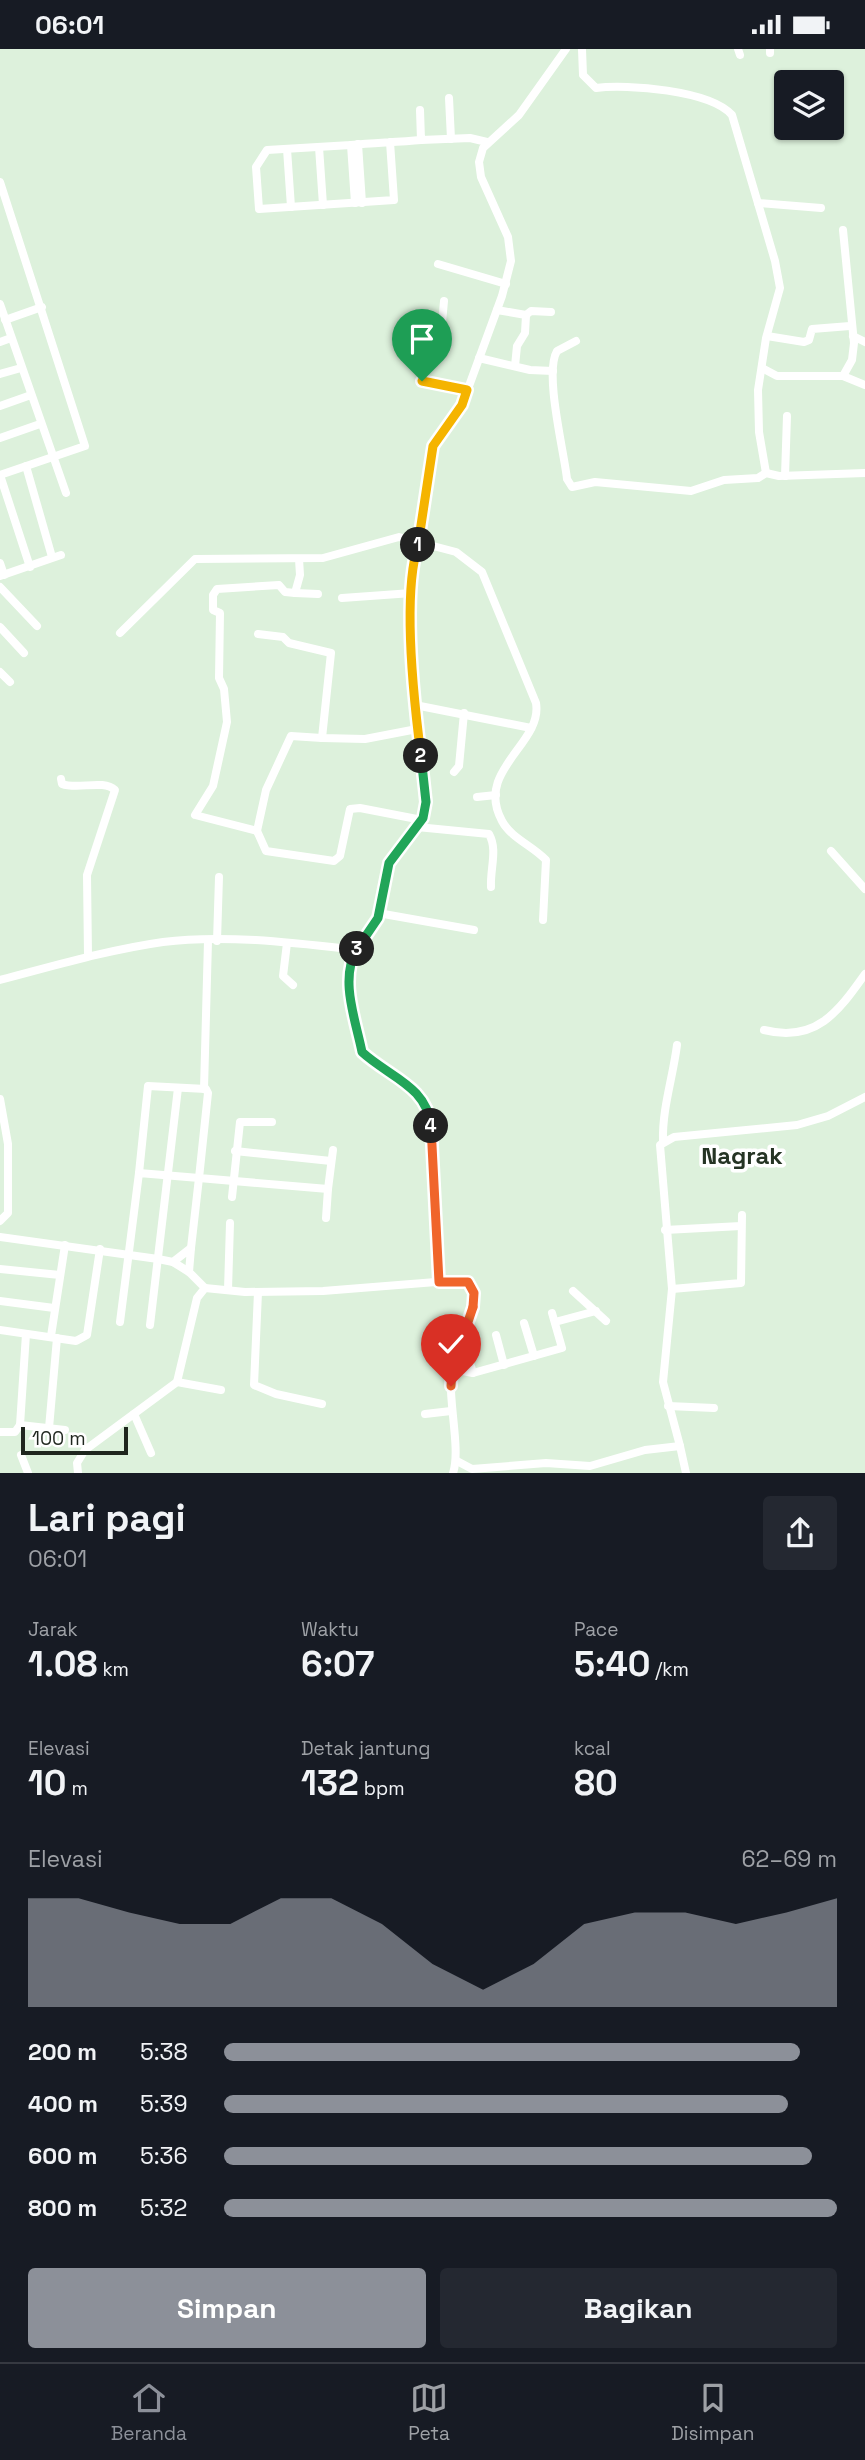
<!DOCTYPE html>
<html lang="id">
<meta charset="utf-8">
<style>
:root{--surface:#171b24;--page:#242831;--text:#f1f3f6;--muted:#9ea1a6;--line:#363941;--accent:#8c9099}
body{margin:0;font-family:"Space Grotesk",sans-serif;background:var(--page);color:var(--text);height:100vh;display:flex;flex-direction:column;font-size:26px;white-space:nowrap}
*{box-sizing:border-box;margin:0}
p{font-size:23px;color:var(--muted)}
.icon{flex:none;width:38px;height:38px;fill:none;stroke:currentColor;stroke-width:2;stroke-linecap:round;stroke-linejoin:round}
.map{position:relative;height:1424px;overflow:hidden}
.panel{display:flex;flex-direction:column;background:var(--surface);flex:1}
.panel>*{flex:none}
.tools{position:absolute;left:774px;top:21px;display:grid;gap:14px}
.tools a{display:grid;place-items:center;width:70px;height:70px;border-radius:7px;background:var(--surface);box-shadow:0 2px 5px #0004;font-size:35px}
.scale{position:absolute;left:21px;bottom:18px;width:107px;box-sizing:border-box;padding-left:7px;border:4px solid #1f261e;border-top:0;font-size:19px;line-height:24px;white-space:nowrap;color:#1f261e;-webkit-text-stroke:5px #fff;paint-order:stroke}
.pin{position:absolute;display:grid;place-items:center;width:60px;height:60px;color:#fff;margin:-72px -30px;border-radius:50% 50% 50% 0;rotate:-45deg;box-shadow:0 0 7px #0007}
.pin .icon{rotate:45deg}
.km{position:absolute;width:35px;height:35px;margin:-18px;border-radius:50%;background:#222;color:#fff;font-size:19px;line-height:35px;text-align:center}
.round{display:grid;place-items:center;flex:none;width:74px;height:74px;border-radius:7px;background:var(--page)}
.head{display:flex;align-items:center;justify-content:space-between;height:119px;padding:0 28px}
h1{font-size:38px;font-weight:600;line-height:52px}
.metrics{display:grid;grid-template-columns:repeat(3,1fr);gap:10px;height:119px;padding:7px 28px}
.metrics div{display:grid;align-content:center}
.metrics b{font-size:35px;font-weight:600}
.metrics small{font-size:19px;font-weight:400}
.metrics p{font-size:19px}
.chart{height:196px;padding:14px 28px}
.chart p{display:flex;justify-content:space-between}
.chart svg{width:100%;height:126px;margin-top:7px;fill:var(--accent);opacity:.7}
.primary-button{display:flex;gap:14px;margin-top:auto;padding:14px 28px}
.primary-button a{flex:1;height:80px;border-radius:7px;background:var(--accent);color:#fff;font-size:28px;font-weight:600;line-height:80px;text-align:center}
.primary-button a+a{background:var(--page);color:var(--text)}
ul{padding:0 28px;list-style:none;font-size:23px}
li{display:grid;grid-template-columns:112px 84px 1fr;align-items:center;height:52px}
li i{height:18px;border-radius:9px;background:var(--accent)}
.status{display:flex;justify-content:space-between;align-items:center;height:49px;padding:0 35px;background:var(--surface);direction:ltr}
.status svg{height:19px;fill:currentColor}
.menu{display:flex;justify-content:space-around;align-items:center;height:98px;border-top:2px solid var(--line);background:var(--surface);font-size:19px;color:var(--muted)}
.menu a{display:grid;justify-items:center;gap:4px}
.menu .selected{color:var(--accent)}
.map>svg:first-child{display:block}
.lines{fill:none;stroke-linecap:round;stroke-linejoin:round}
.minor{stroke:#fff;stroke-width:8}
.split-1-casing{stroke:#fff;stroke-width:14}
.split-2-casing{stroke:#fff;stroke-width:14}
.split-3-casing{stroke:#fff;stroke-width:14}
.split-4-casing{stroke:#fff;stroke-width:14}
.split-5-casing{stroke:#fff;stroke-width:14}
.split-6-casing{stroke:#fff;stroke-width:14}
.split-1{stroke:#f5b400;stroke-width:9}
.split-2{stroke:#f5b400;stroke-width:9}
.split-3{stroke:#22a559;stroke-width:9}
.split-4{stroke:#22a559;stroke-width:9}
.split-5{stroke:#f0652b;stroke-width:9}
.split-6{stroke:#f0652b;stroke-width:9}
.labels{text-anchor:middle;stroke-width:7;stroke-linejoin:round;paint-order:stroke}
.quarter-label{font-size:24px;font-weight:bold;fill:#253424;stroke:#fff}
</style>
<div class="status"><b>06:01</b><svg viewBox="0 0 49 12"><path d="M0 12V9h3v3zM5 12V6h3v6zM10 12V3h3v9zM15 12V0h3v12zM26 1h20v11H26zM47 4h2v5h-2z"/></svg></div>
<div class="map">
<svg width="865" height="1424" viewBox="0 0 865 1424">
<rect width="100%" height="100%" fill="#ddf1dc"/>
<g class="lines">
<g class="minor">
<path d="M582,0l1,26 13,13c31,-4 114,2 136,27l43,146 5,27 -14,50 -8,52 1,42 7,41"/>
<path d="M738,0l2,6"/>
<path d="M770,0v4"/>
<path d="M449,49l2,41"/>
<path d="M420,61l1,30 49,-2 17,4"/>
<path d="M390,93l4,58 -135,9 -3,-42 11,-17 84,-5c24,-2 47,-3 70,-5"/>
<path d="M358,95l4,59"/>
<path d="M351,96l4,58"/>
<path d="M319,98l4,58"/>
<path d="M287,100l4,58"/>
<path d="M0,133l85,264 -85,29"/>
<path d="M758,154l63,5"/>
<path d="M438,215l68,20"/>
<path d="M444,252l-2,22 -14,45h-5l-2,12 46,10"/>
<path d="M0,255l66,189"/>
<path d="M497,261l29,5"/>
<path d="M5,271l37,-13"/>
<path d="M767,287l37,6 5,-2 3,-11 38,-3"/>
<path d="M853,287l12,6"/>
<path d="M576,292l-19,10c-13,22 7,100 10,128l5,8 23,-5 96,9 33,-11 34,-2 8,-5 13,3 86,-3"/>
<path d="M0,293l11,-4"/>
<path d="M479,309l51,12 23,1"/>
<path d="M515,317l2,-20 8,-13 1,-18 5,-4 20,1"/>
<path d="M762,319l15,8h66l9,-16 2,-17 -11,-113"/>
<path d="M0,325l21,-6"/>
<path d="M843,327l22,9"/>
<path d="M0,357l31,-11"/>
<path d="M0,389l40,-14"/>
<path d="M26,417l26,91"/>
<path d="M0,426l30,92"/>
<path d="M785,427l2,-60"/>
<path d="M299,510l1,16 -5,18 -10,-1 -6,-7 -62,4 -4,6v15l7,3 -1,65 5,11 3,33 -14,64 -18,29 62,16 9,20 68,10 6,-5 10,-47 10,-1 62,12"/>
<path d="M0,514l4,12"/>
<path d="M0,527l61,-21"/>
<path d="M0,538l37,39"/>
<path d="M295,544l23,1"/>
<path d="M342,549l70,-5"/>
<path d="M0,578l24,26"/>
<path d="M120,584l75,-74 128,-1 76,-21 57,15 26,20 54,131c7,41 -62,67 -34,118 9,17 31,25 44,39l-3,60"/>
<path d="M258,585l25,3 6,6 42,10 -9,85 43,1 52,-10"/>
<path d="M0,623l10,10"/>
<path d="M415,656l116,23"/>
<path d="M454,723l5,-6 5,-53"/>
<path d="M61,730l1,5c16,6 41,-5 53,6l-28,85 1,81"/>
<path d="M477,748l19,-2"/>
<path d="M417,778l72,7c9,16 1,34 2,53"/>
<path d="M257,782l9,-41 25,-54 31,2"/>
<path d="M831,802l34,38"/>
<path d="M378,864l96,17"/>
<path d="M217,892l2,-64"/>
<path d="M287,894l-4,33 10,9"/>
<path d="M0,931c54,-14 107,-30 163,-38 61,-8 133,1 194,8"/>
<path d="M764,981c52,13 74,-18 101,-56"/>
<path d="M204,1040l4,-148"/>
<path d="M0,1050l8,45v69l-8,8"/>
<path d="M663,1092c-1,-32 10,-64 14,-96"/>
<path d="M235,1102l96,10"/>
<path d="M139,1124l9,-87 58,3 2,4 -9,85 129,11 -2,29"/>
<path d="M328,1140l5,-39"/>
<path d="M232,1148l8,-75h32"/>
<path d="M665,1181l76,-4"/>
<path d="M0,1188l158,22 15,3 16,10"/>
<path d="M173,1213l18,-14 -2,24 16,16"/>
<path d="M0,1220l60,6"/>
<path d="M439,1233l-9,-170 -15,-23 -53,-37 -13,-71 3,-23 26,-40 11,-55 33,-43 3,-8 -12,-153v-96l20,-117 29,-41 40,-109 9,-35 -3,-24 -27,-60 -2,-15 4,-14 36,-33 47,-66"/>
<path d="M672,1240l69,-6 1,-68"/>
<path d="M228,1241l2,-67"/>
<path d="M573,1242l33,30"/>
<path d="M258,1243l-4,93 22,9 46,10"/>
<path d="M0,1252l54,7"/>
<path d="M120,1273l19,-149 60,5 -8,70"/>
<path d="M555,1273l41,-11"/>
<path d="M524,1274l10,33"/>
<path d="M150,1276l28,-237"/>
<path d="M0,1281l76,11 11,-6 13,-86"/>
<path d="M26,1285l-6,91 45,5"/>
<path d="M496,1286l8,30"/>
<path d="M51,1287l14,-91"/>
<path d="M467,1304l6,20"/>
<path d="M452,1320l21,4 89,-25 -10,-35"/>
<path d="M177,1333l44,8"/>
<path d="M668,1357l46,2"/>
<path d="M134,1365l17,39"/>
<path d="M425,1365l26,-3"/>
<path d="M49,1379l8,-90"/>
<path d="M0,1383h15l5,-7"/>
<path d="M680,1397l-17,-64 9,-93 -12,-144 14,-8 123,-12 31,-9 37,-19"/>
<path d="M21,1406l7,18"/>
<path d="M457,1412l15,8 74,-6 44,3 55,-16 35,-4 6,27"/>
<path d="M78,1424l-1,-10 8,-13 92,-68 20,-84 8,-10 40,4 78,-1 138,-11 9,4c13,32 -15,57 -19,87 -3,30 10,79 2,102"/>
</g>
</g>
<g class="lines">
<defs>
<path id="split-1" d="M418,496l15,-99 29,-41 5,-15 -45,-9"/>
<path id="split-2" d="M418,496c-16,51 -4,157 3,211"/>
<path id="split-3" d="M357,900l21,-31 11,-55 34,-45 3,-16 -5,-46"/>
<path id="split-4" d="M357,900c-18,30 -1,72 5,103 27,25 65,34 69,74"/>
<path id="split-5" d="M431,1077l8,156h29l6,11 -1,14"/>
<path id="split-6" d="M451,1337l1,-17 21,-62"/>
</defs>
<use href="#split-1" class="split-1-casing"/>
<use href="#split-2" class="split-2-casing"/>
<use href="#split-3" class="split-3-casing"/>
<use href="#split-4" class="split-4-casing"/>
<use href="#split-5" class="split-5-casing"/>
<use href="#split-6" class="split-6-casing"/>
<use href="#split-1" class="split-1"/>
<use href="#split-2" class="split-2"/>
<use href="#split-3" class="split-3"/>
<use href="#split-4" class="split-4"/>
<use href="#split-5" class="split-5"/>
<use href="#split-6" class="split-6"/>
</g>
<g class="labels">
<g class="quarter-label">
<text x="742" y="1115">Nagrak</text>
</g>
</g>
</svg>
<div class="tools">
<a><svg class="icon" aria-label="layers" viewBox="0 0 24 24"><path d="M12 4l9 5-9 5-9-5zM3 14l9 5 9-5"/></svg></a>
</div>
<div class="scale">100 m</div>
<div class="pin" style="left:422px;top:332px;background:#1e9e55"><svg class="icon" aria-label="arrive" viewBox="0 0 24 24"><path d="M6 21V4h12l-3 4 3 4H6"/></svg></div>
<div class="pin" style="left:451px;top:1337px;background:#d93025"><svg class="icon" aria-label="check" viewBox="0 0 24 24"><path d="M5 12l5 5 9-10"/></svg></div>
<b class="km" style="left:418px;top:496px">1</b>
<b class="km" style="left:421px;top:707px">2</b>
<b class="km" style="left:357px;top:900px">3</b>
<b class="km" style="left:431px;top:1077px">4</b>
</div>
<section class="panel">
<div class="head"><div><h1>Lari pagi</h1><p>06:01</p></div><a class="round"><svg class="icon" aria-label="share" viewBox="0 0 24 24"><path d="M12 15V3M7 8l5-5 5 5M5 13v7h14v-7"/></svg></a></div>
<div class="metrics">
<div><p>Jarak</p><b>1.08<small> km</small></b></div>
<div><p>Waktu</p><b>6:07</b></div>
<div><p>Pace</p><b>5:40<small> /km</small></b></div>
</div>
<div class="metrics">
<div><p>Elevasi</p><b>10<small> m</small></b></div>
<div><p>Detak jantung</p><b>132<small> bpm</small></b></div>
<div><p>kcal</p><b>80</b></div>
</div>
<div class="chart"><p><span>Elevasi</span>62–69 m</p>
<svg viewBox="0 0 160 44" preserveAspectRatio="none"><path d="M0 44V6L10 6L20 11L30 15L40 15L50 6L60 6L70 15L80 29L90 38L100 29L110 15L120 11L130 11L140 15L150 11L160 6V44z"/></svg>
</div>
<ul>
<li><b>200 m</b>5:38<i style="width:94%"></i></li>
<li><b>400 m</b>5:39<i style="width:92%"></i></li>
<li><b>600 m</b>5:36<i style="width:96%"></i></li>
<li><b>800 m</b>5:32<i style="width:100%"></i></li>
</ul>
<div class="primary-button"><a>Simpan</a><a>Bagikan</a></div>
</section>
<nav class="menu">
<a class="selected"><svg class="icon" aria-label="home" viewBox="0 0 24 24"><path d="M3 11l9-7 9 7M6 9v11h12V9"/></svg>Beranda</a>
<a><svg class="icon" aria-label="map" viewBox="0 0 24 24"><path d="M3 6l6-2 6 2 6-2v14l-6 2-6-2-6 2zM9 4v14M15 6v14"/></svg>Peta</a>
<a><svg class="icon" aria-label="saved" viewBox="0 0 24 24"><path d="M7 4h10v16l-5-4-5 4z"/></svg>Disimpan</a>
</nav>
